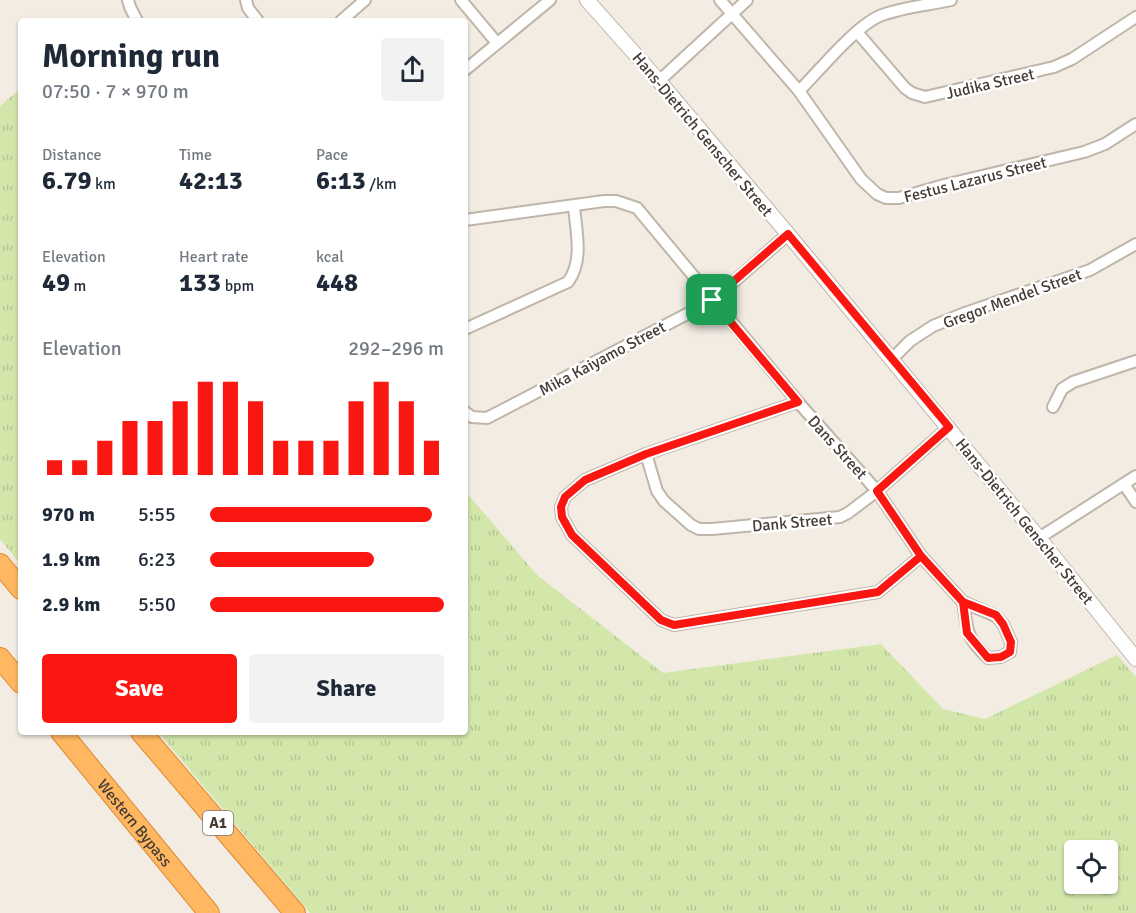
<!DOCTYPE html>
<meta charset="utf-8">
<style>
:root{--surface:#fff;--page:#f2f2f3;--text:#1f2937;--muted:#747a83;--accent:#fb1711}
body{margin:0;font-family:Signika,sans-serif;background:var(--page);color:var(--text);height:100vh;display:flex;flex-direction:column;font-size:22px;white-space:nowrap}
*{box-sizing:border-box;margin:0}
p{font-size:20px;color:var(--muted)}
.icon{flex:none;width:33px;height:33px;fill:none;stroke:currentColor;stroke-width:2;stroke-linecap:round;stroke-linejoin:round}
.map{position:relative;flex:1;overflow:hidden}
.sheet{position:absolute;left:18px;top:18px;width:450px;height:717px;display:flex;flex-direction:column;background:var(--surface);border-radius:6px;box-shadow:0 2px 4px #0004}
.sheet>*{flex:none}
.tools{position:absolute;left:1064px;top:840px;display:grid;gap:12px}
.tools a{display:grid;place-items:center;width:54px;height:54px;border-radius:6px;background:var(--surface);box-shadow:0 2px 4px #0004;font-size:30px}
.pin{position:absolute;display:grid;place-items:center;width:51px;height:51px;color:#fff;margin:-26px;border-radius:12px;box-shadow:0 3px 9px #0006}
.round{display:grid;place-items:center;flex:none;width:63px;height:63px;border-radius:6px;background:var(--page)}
.headline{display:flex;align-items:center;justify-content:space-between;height:102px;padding:0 24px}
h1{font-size:33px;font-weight:700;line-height:45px}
.stats{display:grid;grid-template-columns:repeat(3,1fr);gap:9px;height:102px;padding:6px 24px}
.stats div{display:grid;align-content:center}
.stats b{font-size:26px;font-weight:700}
.stats small{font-size:16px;font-weight:400}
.stats p{font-size:16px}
.chart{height:168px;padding:12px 24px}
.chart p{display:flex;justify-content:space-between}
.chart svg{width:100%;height:108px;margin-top:6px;stroke:var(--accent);stroke-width:6}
.action{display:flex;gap:12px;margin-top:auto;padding:12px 24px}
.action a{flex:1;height:69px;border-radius:6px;background:var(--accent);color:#fff;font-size:24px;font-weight:700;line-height:69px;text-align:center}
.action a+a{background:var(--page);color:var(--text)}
ul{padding:0 24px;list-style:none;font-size:20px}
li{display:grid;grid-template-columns:96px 72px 1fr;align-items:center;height:45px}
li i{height:15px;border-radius:8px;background:var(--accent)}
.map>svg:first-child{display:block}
.grass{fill:url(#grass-tufts);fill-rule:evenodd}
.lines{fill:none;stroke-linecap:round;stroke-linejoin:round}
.minor-casing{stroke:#c0b5a9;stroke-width:14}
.tertiary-casing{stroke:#c0b5a9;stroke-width:16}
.motorway-casing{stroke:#de8931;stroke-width:22}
.minor{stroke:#fff;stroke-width:10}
.tertiary{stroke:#fff;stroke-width:14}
.motorway{stroke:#ffb761;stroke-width:20}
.route-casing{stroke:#fff;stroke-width:12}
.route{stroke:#fb1711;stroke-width:8}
.labels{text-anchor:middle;stroke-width:5;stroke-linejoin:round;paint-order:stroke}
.shield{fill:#fff;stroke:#7c7670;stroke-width:1.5}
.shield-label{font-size:15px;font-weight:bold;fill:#443b33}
.street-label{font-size:16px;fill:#443b33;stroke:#fff}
</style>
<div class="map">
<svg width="1136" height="913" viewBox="0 0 1136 913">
<defs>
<pattern id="grass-tufts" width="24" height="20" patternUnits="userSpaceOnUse" patternTransform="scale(1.5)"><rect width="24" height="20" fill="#d3e7ab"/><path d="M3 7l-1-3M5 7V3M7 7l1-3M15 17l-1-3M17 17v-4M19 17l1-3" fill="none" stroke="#b6c794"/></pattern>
</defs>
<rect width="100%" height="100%" fill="#f2ece3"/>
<g class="grass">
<path d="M21,88v477l-21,-26v-433z"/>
<path d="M465,491l72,84 126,98 218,-29 62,65 42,10 132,-64 19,22v236h-826l-152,-181h307zM1074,850h33v34h-33z"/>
</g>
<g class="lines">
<defs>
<g id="minor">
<path d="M128,0l2,7 7,14"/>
<path d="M246,0l2,8 10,13"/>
<path d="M461,0l36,43"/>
<path d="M720,0l79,91 62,88 16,15 9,4h13l45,-13 140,-33 21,-8 31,-20"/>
<path d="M341,21l24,-21"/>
<path d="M857,32l48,56 7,5 13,4 129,-30 18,-8 64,-42"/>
<path d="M465,70l85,-70"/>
<path d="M659,81l88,-81"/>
<path d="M799,91c20,-20 58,-67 83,-76 22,-8 47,-10 69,-15"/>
<path d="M465,220l139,-19h12l21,7 161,194 79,89 44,65 42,46 33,14 7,8 8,18 -1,10 -9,5 -13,1c-23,-23 -20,-25 -25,-56"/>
<path d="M465,329l103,-47c16,-22 8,-50 6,-76"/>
<path d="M892,359l18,-18 23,-15 32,-13 125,-43 46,-26"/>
<path d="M798,402l-152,52 -61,26 -20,17 -4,10 1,10 10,18 89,85 13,5 204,-33 43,-36"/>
<path d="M1053,407l9,-18 11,-7 63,-21"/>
<path d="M465,412l7,5 15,1 225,-117 76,-67"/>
<path d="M646,454l11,37 7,10 27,24 8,4h13l128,-12 8,-4 29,-22 72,-64"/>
<path d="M1124,484l12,18"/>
<path d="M1039,538l97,-62"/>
</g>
<path id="tertiary" d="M587,0l72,81 129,153 251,304 97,121"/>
<g id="motorway">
<path d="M0,564l21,25"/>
<path d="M0,658l21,25"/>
<path id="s1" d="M61,732l148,181"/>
<path d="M141,732l154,181"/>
</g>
</defs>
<use href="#minor" class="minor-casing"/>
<use href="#tertiary" class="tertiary-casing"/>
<use href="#motorway" class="motorway-casing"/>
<use href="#minor" class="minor"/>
<use href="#tertiary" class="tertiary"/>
<use href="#motorway" class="motorway"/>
</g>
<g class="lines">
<defs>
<path id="route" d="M712,300l86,102 -152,52 -61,26 -20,17 -4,10 1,10 10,18 89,85 13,5 204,-33 43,-36 42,46 4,31 21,25 13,-1 9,-5 1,-10 -8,-18 -7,-9 -33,-13 -42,-46 -44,-65 72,-64 -161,-193 -76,66"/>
</defs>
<use href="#route" class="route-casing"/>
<use href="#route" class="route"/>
</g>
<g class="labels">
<rect class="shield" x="203" y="811" width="30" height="24" rx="4.5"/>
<g class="shield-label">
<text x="218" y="828">A1</text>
</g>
<g class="street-label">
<text transform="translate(990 83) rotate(-13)" y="6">Judika Street</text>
<text transform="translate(703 134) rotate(50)" y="6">Hans-Dietrich Genscher Street</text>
<text transform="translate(975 179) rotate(-14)" y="6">Festus Lazarus Street</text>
<text transform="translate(1012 298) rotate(-20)" y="6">Gregor Mendel Street</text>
<text transform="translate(602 358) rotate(-28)" y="6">Mika Kaiyamo Street</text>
<text transform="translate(838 447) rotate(48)" y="6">Dans Street</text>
<text transform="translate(1025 521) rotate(51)" y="6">Hans-Dietrich Genscher Street</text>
<text transform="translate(792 522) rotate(-5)" y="6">Dank Street</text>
<text dy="6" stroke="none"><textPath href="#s1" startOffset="117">Western Bypass</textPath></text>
</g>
</g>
</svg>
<div class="tools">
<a><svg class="icon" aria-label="locate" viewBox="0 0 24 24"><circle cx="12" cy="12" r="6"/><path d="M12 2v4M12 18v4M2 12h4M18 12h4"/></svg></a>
</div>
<div class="pin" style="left:712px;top:300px;background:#1e9e55"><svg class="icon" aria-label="arrive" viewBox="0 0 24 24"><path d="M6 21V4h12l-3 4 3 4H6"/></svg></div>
<section class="sheet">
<div class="headline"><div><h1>Morning run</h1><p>07:50 · 7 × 970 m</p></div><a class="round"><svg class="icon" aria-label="share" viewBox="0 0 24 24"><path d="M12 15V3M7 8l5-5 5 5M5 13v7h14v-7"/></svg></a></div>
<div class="stats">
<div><p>Distance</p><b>6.79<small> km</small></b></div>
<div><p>Time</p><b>42:13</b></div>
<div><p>Pace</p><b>6:13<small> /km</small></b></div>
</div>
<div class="stats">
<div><p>Elevation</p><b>49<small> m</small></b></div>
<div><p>Heart rate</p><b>133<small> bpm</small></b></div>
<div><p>kcal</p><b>448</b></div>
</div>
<div class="chart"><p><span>Elevation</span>292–296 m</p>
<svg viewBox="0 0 160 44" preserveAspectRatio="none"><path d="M5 44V38M15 44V38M25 44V30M35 44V22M45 44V22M55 44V14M65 44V6M75 44V6M85 44V14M95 44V30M105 44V30M115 44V30M125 44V14M135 44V6M145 44V14M155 44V30"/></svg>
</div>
<ul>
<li><b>970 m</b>5:55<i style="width:95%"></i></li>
<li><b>1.9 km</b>6:23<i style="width:70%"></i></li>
<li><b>2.9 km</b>5:50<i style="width:100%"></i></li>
</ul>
<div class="action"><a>Save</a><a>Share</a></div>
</section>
</div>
